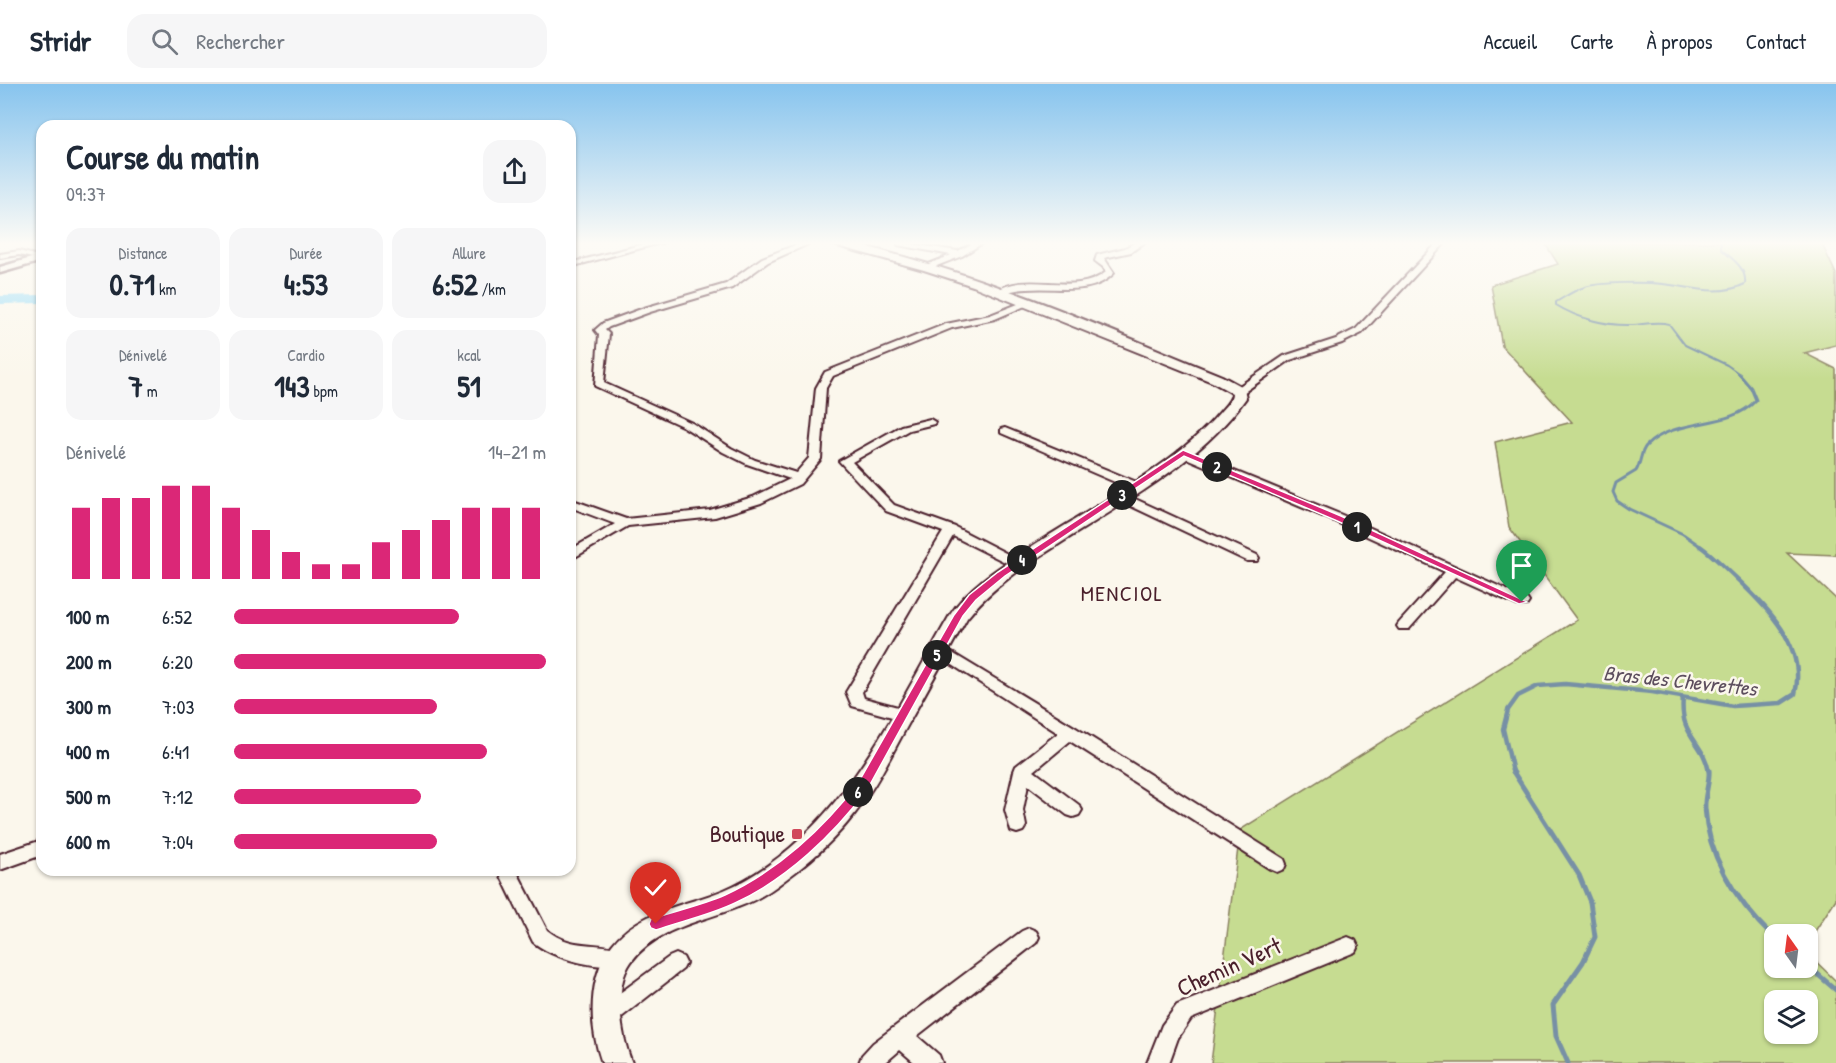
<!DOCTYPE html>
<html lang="fr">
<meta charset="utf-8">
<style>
:root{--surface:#fff;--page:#f6f6f7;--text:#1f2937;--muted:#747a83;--line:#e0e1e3;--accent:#db2777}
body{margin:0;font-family:"Patrick Hand",sans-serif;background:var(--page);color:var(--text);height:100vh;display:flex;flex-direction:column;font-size:22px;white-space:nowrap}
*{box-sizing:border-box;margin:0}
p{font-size:20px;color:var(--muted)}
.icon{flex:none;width:33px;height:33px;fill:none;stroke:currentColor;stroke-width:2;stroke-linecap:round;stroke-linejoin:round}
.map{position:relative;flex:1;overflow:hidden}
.details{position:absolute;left:36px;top:36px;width:540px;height:756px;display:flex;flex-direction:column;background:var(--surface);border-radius:18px;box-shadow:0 2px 4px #0004}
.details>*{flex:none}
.needle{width:39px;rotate:346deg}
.fabs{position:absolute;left:1764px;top:840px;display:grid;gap:12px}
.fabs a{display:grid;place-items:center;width:54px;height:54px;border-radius:12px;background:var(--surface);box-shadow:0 2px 4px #0004;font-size:30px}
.pin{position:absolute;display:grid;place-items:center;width:51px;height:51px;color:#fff;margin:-62px -26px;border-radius:50% 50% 50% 0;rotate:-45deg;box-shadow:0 0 6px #0007}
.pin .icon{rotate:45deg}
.km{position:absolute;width:30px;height:30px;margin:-15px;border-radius:50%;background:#222;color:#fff;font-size:16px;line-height:30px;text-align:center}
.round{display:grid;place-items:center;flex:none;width:63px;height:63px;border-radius:18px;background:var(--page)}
.summary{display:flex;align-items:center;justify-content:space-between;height:102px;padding:0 30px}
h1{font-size:33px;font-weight:700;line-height:45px}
.metrics{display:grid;grid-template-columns:repeat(3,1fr);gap:9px;height:102px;padding:6px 30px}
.metrics div{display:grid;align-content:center;border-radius:15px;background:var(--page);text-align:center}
.metrics b{font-size:30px;font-weight:700}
.metrics small{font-size:16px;font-weight:400}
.metrics p{font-size:16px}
.chart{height:168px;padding:12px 30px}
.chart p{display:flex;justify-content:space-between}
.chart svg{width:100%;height:108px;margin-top:6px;stroke:var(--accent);stroke-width:6}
ul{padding:0 30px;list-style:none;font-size:20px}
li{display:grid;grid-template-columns:96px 72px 1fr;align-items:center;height:45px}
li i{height:15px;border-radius:8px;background:var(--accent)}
header{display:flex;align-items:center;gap:36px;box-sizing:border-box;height:84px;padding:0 30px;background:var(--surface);border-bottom:2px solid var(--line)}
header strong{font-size:28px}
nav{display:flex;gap:33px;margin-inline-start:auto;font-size:21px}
.search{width:420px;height:54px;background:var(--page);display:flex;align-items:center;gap:15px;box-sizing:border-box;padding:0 21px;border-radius:18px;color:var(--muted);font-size:22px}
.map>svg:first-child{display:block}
.green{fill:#c6dc91;stroke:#887e5e;stroke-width:1.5;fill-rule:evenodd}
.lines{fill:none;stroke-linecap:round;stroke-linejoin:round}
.stream-far3{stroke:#7790a5;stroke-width:2}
.stream-far2{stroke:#7790a5;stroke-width:3}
.stream-far1{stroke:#7790a5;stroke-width:4.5}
.stream{stroke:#7790a5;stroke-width:5}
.river{fill:#95dbf7;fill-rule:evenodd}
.minor-casing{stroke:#4a1f2b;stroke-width:4}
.tertiary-casing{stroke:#4a1f2b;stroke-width:5}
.secondary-casing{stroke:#4a1f2b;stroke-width:4}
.minor{fill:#fbf7ec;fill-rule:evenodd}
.tertiary{fill:#fbf7ec;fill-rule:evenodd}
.secondary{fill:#fbf7ec;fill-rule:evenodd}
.route{fill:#db2777;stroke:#fff;stroke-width:1.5}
.poi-dot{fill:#d1495b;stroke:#fbf7ec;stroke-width:2}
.labels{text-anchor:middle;stroke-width:5;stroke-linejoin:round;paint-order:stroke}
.water-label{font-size:21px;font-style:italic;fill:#5d4e5e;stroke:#fbf7ec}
.quarter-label{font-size:22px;letter-spacing:1.5px;fill:#4a1f2b;stroke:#fbf7ec}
.near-poi-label{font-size:24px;fill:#4a1f2b;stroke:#fbf7ec;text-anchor:end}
.near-street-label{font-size:24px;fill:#4a1f2b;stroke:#fbf7ec}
</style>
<header>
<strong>Stridr</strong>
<div class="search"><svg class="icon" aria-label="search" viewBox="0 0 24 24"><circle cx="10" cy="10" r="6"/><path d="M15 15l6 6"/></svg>Rechercher</div>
<nav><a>Accueil</a><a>Carte</a><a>À propos</a><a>Contact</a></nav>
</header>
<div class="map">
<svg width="1836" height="979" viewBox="0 0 1836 979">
<rect width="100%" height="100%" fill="#fbf7ec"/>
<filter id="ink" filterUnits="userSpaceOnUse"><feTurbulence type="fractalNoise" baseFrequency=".0167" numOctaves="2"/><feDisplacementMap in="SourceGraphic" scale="12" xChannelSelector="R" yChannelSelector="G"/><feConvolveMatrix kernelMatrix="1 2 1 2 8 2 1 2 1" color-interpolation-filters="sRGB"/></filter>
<g filter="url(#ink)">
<path class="green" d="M1544,158h277l15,32v71l-32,8 32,16v186l-49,-2 49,46v300l-28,43v-8h-34v34h34v-14l28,27v82h-625l28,-223 -7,-5 345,-215 -68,-93 -14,-85 77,-20 -70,-76 -11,-61 67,-21zM1774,916h34v34h-34z"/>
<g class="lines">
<path class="stream-far3" d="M1721,158v7c11,10 26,19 24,35 -26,13 -55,3 -82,0 -17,-2 -63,-2 -78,3 -11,3 -20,10 -29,15v3c21,13 50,21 75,20 13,0 25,-5 38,-1l16,21 42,20 14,10"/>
<path class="stream-far2" d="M1703,464l-20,-14 -54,-25 -12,-8 -4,-9 3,-9 20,-12c5,-8 4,-18 10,-25 30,-30 83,-15 110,-46l-5,-12 -12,-14"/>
<g class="stream-far1">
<path d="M1683,614c-4,39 21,43 26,74"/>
<path d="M1513,688l-10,-43 5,-19 10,-14 20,-10 27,-2 87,8 81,14 48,-3 14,-9c12,-48 -28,-87 -60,-117 -11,-10 -22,-22 -35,-31"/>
</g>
<g class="stream">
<path d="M1512,686l67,105 11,27 5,35 -12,25 -30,43 3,31 12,27"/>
<path d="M1709,686c1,13 -5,25 -4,38 3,51 33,95 69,130"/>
<path d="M1808,882l28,24"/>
</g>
<path class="river" d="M42,211v8l-42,1v-8z"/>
<defs>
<g id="minor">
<path d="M652,158h12l-94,25v-4z"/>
<path d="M803,158h10l-45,20 -36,26 -82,24 -41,15 -4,3 4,4 -5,49 88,40 39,25 24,12 41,13 13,-15 7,-70 9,-16 121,-48 44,-9 38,-15 4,3 -37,16 -43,9 -119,48 -7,12 -5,71 -21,25 -39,19 -46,14 -87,9 -58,34v-10l45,-26 -45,-17v-8l56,20 84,-9 43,-13 37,-18 -43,-15 -24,-12 -39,-25 -89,-41 4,-51 -4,-5 8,-7 41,-15 82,-24 36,-26z"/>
<path d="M859,158h9l-11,7h-6v-4z"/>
<path d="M898,158l60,9 17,-9h9l-22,14 -33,13 -4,-2 1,-2 25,-10 -53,-10z"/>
<path d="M1136,158h9l-14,10 -27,6 10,15c-23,24 -57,13 -87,16 -10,0 -19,3 -28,6l-4,-3c32,-23 79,6 111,-20l-3,-5 -8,-6 2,-6 28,-7z"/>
<path d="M1438,158h8l-84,91 -20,10 -52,17 -47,33h-8v-4l49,-33 52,-17 20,-10z"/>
<path d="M19,167l23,6v3l-23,-5 -19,3v-4z"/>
<path d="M930,335l5,3 -1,2 -25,6 -57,32 42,43 61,22 70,36 -7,4 -5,-1 -60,-30 -91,156 2,6 45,12 2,4 -2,4 -6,2 -51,-14 -6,-14 97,-160 -57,-21 -47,-50 62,-35z"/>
<path d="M1005,344l134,55 2,3 -2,3h-8l-130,-56v-4z"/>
<path d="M1183,366l159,65 185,84 2,3 -2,3h-10l-62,-28 -46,52h-10l-2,-3 2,-3 46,-51 -111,-51 -155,-66v-4z"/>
<path d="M1120,408l137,63 2,3 -2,3h-10l-131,-62 -2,-3z"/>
<path d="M939,561l137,83 208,131 2,5 -2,5 -7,3 -7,-3 -200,-128 -36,30 45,34 3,5 -3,5 -6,2 -6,-2 -39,-30 -5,25 3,16 -3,5 -6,2 -6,-2 -6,-21 9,-39 2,-5 42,-33 -124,-80 -2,-3 2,-3z"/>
<path d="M42,756v15l-42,15v-16z"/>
<path d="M498,786h18l31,60c26,21 50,10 78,21l3,6 -3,6c-24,9 -73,-5 -92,-21z"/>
<path d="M1029,844l7,3 3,6 -3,6 -119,93 22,19 3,8h-27l-15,-13 -15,13h-26l3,-8 11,-12 149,-112z"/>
<path d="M1348,853l7,3 3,6 -3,6 -164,67 -13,19 -9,25h-22l15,-38 15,-20z"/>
<path d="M676,870l7,3 3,6 -3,6 -69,54 -8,3 -8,-3 -3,-7 3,-7 71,-52z"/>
</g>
<path id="tertiary" d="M42,171v6l-42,12v-6z"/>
<path id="secondary" d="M823,158c28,-2 58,9 85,16 108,30 210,76 314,118l22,12 2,10c-47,66 -124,105 -190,148 -33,21 -65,42 -89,72 -19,34 -38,68 -57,103 -13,23 -25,48 -40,71 -21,34 -53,65 -85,88 -14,11 -30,21 -47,27 -37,15 -82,21 -107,55 -18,25 -10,74 1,101h-30c-13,-36 -15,-85 10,-118 27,-35 73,-39 112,-55 15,-6 30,-15 43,-24 87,-61 131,-162 183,-251 18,-28 48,-47 76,-65 62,-41 147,-82 194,-138 5,-6 12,-12 12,-19l-20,-11 -239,-96 -49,-16z"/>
</defs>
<use href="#minor" class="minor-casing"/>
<use href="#tertiary" class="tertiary-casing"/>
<use href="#secondary" class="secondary-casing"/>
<use href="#minor" class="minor"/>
<use href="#tertiary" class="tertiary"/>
<use href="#secondary" class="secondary"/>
</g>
</g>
<linearGradient id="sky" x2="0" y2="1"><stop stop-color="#87c4ee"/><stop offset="0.54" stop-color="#fdfbf6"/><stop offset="1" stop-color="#fdfbf6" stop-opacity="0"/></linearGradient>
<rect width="1836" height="295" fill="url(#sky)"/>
<path class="route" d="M1183,366l158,66 186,86 -8,2 -184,-84 -151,-64 -179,120 -29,24 -13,16 -96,174c-34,45 -80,89 -132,113 -25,12 -53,18 -79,27l-5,-2 -2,-4 2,-5c24,-8 51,-14 74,-24 52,-24 99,-67 133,-112l96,-168 15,-20 29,-23z"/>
<rect class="poi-dot" x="791" y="744" width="12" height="12" rx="3"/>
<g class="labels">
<g class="water-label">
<text transform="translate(1680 597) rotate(6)" y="7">Bras des Chevrettes</text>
</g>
<g class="quarter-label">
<text x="1122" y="517">MENCIOL</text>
</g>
<g class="near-poi-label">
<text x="785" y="758">Boutique</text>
</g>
<g class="near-street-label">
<text transform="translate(1229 883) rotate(-24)" y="8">Chemin Vert</text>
</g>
</g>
</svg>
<div class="fabs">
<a><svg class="needle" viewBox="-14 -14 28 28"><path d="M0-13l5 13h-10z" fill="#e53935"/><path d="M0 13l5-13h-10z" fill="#747a83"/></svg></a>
<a><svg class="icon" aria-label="layers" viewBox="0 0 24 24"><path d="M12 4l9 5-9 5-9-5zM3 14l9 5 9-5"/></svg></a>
</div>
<div class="pin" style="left:1522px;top:518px;background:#1e9e55"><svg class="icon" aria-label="arrive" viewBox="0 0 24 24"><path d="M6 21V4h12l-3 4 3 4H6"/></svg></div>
<div class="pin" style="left:656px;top:840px;background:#d93025"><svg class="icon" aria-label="check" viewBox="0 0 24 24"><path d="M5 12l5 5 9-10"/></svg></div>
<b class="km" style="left:1357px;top:443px">1</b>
<b class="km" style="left:1217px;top:383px">2</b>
<b class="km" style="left:1122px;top:411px">3</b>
<b class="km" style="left:1022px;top:476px">4</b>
<b class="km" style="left:937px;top:571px">5</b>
<b class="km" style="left:858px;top:708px">6</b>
<section class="details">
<div class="summary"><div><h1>Course du matin</h1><p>09:37</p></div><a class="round"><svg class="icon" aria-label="share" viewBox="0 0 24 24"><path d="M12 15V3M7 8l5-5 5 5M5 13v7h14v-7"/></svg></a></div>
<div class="metrics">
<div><p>Distance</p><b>0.71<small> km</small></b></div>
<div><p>Durée</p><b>4:53</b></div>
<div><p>Allure</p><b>6:52<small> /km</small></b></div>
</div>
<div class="metrics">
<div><p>Dénivelé</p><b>7<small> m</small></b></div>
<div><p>Cardio</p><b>143<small> bpm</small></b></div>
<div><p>kcal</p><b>51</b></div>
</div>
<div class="chart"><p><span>Dénivelé</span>14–21 m</p>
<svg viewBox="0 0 160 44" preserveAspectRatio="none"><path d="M5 44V15M15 44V11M25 44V11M35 44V6M45 44V6M55 44V15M65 44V24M75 44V33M85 44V38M95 44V38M105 44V29M115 44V24M125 44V20M135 44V15M145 44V15M155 44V15"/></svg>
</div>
<ul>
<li><b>100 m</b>6:52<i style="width:72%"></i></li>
<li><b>200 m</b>6:20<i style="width:100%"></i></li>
<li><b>300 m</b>7:03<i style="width:65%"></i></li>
<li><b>400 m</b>6:41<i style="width:81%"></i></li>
<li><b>500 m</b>7:12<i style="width:60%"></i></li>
<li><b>600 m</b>7:04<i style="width:65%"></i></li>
</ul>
</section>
</div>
